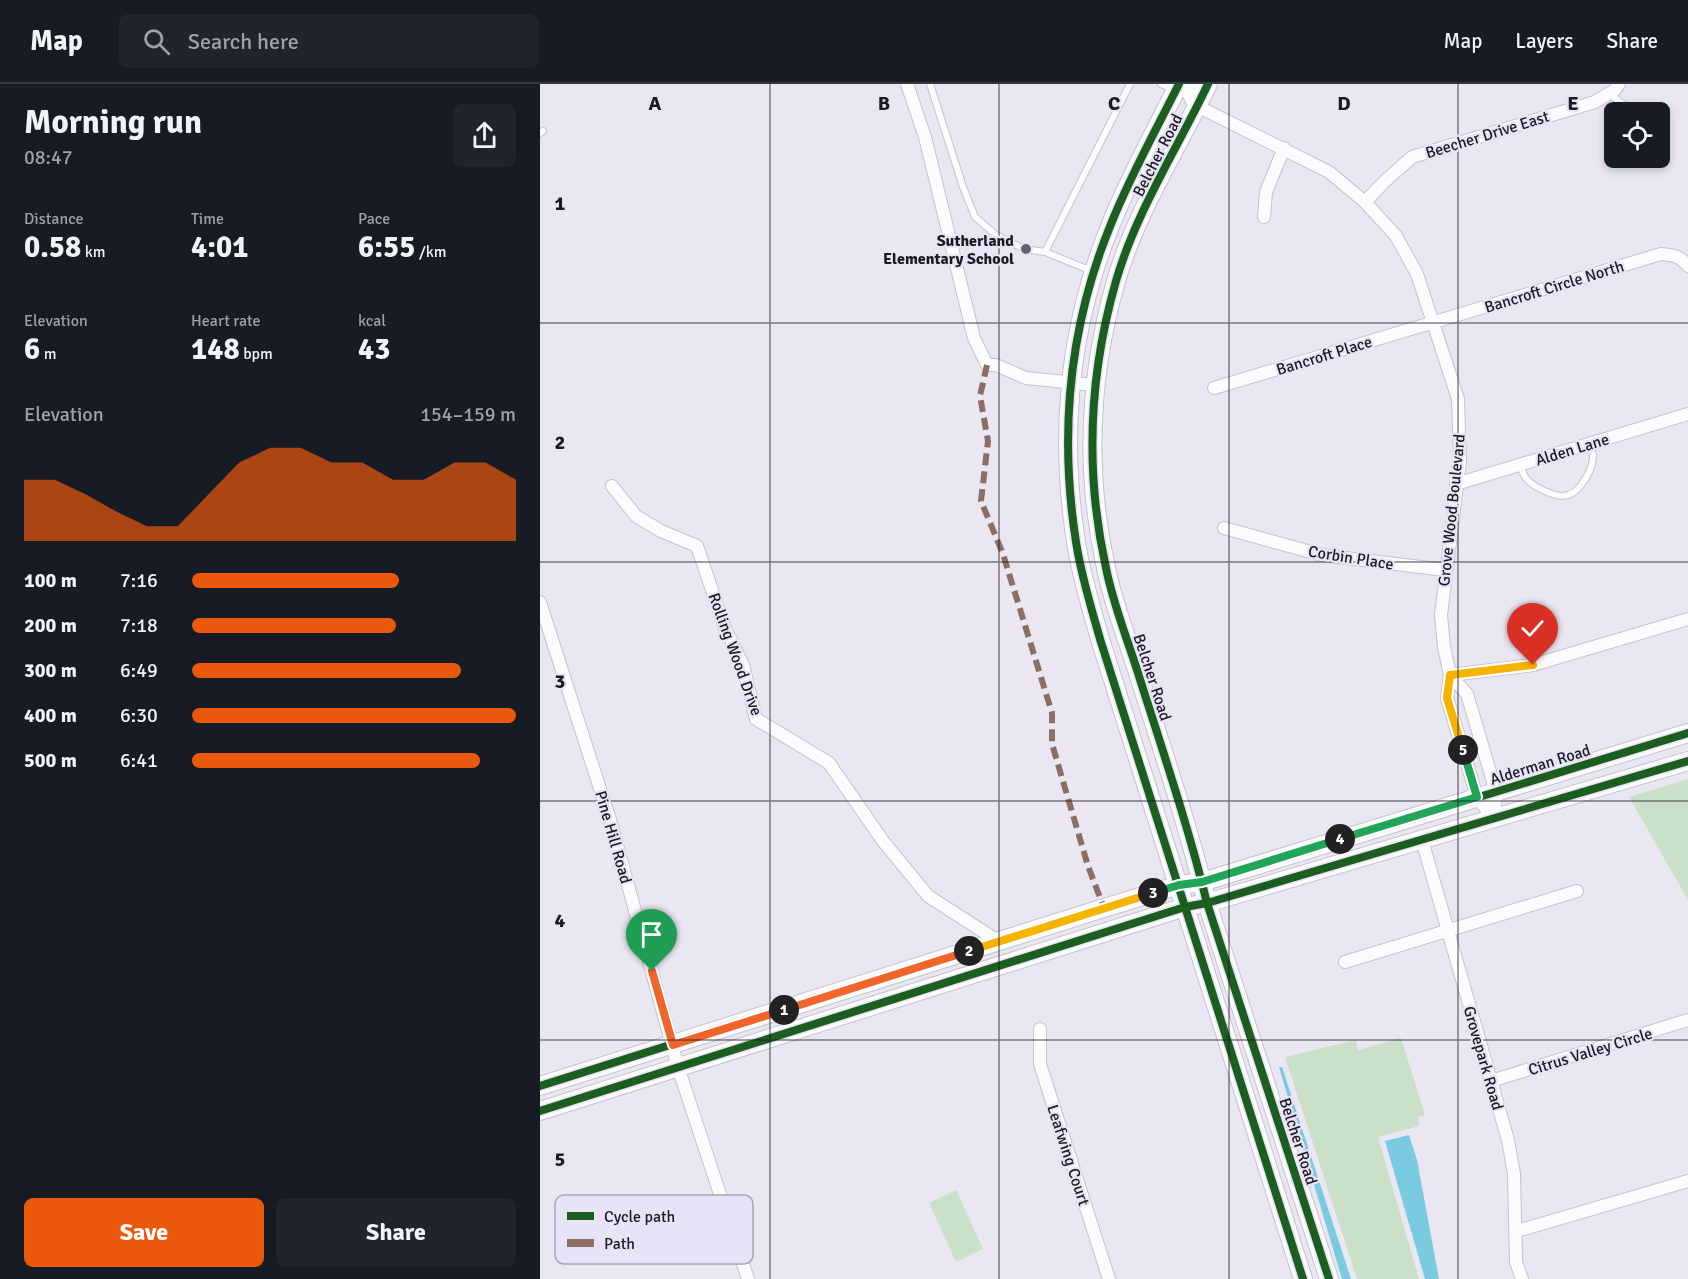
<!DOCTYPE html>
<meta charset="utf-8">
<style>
:root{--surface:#171b24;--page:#20242c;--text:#f1f3f6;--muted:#9ea1a6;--line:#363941;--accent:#ea580c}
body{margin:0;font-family:Signika,sans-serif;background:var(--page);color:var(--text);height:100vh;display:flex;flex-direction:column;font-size:22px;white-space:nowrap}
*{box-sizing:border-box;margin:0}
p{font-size:20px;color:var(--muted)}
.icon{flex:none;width:33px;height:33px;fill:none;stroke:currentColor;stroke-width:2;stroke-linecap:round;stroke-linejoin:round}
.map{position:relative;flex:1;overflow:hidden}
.details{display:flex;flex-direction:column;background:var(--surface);width:540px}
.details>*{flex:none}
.buttons{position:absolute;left:1064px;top:18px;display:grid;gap:12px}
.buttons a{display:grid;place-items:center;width:66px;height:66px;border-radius:9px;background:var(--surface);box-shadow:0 3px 9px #0003;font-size:30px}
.pin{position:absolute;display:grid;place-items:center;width:51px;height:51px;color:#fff;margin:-62px -26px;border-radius:50% 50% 50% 0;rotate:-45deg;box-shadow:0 0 6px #0007}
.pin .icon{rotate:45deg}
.km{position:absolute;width:30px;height:30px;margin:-15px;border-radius:50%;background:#222;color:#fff;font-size:16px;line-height:30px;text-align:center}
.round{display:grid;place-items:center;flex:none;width:63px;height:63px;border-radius:9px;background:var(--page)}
.headline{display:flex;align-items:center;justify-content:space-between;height:102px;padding:0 24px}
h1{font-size:33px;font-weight:800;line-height:45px}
.stats{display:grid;grid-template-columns:repeat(3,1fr);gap:9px;height:102px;padding:6px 24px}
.stats div{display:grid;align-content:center}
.stats b{font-size:30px;font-weight:800}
.stats small{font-size:16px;font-weight:400}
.stats p{font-size:16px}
.chart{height:168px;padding:12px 24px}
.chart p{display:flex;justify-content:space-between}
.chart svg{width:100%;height:108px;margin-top:6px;fill:var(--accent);opacity:.7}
.action{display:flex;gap:12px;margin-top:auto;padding:12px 24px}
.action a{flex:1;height:69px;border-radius:9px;background:var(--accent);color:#fff;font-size:24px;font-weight:800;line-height:69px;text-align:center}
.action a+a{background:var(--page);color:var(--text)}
ul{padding:0 24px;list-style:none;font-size:20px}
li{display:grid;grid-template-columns:96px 72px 1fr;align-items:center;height:45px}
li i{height:15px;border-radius:8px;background:var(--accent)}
header{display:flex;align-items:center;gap:36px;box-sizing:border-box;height:84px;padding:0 30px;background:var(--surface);border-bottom:2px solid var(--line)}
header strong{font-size:28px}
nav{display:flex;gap:33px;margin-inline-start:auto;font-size:21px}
.search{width:420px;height:54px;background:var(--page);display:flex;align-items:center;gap:15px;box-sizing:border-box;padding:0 21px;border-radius:9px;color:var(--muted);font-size:22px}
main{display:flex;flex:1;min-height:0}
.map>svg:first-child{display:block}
.green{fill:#cbe0c9}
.water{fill:#7acbe0}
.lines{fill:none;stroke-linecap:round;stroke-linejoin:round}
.service-casing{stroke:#c5c3cb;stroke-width:8}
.minor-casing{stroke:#c5c3cb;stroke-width:14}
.secondary-casing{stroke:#c5c3cb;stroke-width:20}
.service{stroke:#fcfbfd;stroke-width:6}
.minor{stroke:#fcfbfd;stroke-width:12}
.secondary{stroke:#fcfbfd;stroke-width:18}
.quiet{stroke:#8d6e63;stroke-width:6;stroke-dasharray:12 6;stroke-linecap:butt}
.cycleway-casing{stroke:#e8e3f6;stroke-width:11}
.cycleway{stroke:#1b5e20;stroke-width:8}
.split-1-casing{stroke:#fff;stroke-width:12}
.split-2-casing{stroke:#fff;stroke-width:12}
.split-3-casing{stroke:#fff;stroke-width:12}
.split-4-casing{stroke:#fff;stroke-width:12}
.split-5-casing{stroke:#fff;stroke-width:12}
.split-6-casing{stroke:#fff;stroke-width:12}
.split-1{stroke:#f0652b;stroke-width:8}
.split-2{stroke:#f0652b;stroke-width:8}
.split-3{stroke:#f5b400;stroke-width:8}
.split-4{stroke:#22a559;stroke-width:8}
.split-5{stroke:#22a559;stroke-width:8}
.split-6{stroke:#f5b400;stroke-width:8}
.grid{fill:none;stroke:#1b1a20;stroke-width:1.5;stroke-opacity:0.55}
.poi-dot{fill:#63626a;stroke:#e8e3f6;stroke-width:2}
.labels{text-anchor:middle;stroke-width:4.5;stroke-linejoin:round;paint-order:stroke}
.street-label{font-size:16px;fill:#1b1a20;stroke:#e8e3f6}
.poi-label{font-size:16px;font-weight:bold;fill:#1b1a20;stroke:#e8e3f6;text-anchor:end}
.key{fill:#e8e3f6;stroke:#aaa7b6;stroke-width:1.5}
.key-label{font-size:16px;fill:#1b1a20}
.grid-label{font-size:20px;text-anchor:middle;font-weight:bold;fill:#1b1a20;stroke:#e8e3f6;stroke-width:4.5;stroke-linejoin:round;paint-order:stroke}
</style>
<header>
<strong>Map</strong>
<div class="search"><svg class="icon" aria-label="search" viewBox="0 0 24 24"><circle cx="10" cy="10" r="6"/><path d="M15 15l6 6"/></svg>Search here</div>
<nav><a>Map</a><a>Layers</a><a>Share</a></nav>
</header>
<main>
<section class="details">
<div class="headline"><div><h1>Morning run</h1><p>08:47</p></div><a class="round"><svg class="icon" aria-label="share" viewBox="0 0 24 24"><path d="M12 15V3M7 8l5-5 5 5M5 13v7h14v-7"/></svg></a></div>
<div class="stats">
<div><p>Distance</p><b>0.58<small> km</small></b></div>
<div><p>Time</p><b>4:01</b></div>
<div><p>Pace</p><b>6:55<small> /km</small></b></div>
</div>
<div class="stats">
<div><p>Elevation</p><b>6<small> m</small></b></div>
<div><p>Heart rate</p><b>148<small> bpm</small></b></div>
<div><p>kcal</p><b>43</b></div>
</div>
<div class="chart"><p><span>Elevation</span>154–159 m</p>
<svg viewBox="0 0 160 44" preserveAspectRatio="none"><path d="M0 44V19L10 19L20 25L30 32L40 38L50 38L60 25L70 12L80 6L90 6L100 12L110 12L120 19L130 19L140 12L150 12L160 19V44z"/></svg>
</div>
<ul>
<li><b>100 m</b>7:16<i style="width:64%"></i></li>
<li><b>200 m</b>7:18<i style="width:63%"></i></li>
<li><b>300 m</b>6:49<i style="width:83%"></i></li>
<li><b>400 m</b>6:30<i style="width:100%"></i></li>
<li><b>500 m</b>6:41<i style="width:89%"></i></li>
</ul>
<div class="action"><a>Save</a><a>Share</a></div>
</section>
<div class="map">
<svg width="1148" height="1195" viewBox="0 0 1148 1195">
<rect width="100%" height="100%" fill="#eae7f2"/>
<g class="green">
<path d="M1148,695v121l-59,-103z"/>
<path d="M861,954l24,77 -7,2 1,9 -41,11 41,142h-62l-72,-222 71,-17 2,10z"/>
<path d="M416,1106l27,59 -27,13 -27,-59z"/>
</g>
<g class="water">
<path d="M739,983h3l69,212h-9z"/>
<path d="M869,1051l8,25 22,119h-14l-40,-138z"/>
</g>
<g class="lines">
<defs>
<g id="service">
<path d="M390,0l33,103 12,30 21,18 28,14 21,3"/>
<path d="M621,0l13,6"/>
<path d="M1069,10l23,16 31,1"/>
<path d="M0,49l3,-2"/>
<path d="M552,187l-47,-19 85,-168"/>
<path d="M980,381c2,4 3,10 6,13 7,9 31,21 42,17 12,-3 25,-26 25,-38 0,-4 -2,-9 -2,-14"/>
</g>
<g id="minor">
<path d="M367,0l18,53 49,201 13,27h9l30,13 69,7"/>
<path d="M657,22l132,66 36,30 31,34 21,38 41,125 2,63 -19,153 3,32 6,28 -3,23 30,99 17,22 2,-27 -29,-98 -17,-19"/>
<path d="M825,118l19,-20 28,-25 183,-55 20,-12 4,-6"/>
<path d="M724,133l2,-25 18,-44"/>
<path d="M674,304l447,-134c13,1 19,2 27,12"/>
<path d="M916,400l232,-70"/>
<path d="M72,402l24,30 25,15 36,15 28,82 18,37 13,54 73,44 54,78 45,55 70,45"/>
<path d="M684,444l98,27 123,15"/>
<path d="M0,518l71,221 67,244 70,212"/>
<path d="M910,591l83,-10 155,-46"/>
<path d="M882,756l86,300 6,34 2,88 6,17"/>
<path d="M805,878l232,-71"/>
<path d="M500,945v35l69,215"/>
<path d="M951,997l197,-61"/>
<path d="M977,1147l171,-50"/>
</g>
<g id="secondary">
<path d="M639,0c-23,46 -49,92 -68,140 -42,102 -52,209 -35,318 5,33 15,65 24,97l203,640"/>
<path d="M652,0l-1,8 6,14"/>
<path d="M668,0c-31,65 -72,128 -92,197 -27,94 -31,192 -10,287 7,36 21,70 32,105 24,76 50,152 69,230l122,376"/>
<path d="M0,1002l564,-178 75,-23 23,-3 486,-149"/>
<path d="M0,1027l645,-204 22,-4 481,-142"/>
</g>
</defs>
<use href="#service" class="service-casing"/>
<use href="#minor" class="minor-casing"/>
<use href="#secondary" class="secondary-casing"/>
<use href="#service" class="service"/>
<use href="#minor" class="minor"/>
<use href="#secondary" class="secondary"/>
<path class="quiet" d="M447,281l-7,31 8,45 -7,60 22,53 49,159v31l36,122 16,42"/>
<defs>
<g id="cycleway">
<path d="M639,0c-23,46 -49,92 -68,140 -42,102 -52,209 -35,318 5,33 15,65 24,97l203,640"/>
<path d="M668,0c-31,65 -72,128 -92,197 -27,94 -31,192 -10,287 7,36 21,70 32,105 24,76 50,152 69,230l122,376"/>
<path d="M0,1002l564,-178 75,-23 23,-3 486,-149"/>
<path d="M0,1027l645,-204 22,-4 481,-142"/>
</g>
</defs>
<use href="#cycleway" class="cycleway-casing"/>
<use href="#cycleway" class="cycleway"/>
</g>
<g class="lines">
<defs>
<path id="split-1" d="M112,887l21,74 111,-35"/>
<path id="split-2" d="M244,926l185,-59"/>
<path id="split-3" d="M429,867l184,-58"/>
<path id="split-4" d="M613,809l26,-8 23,-3 138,-43"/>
<path id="split-5" d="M800,755l137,-42 -14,-47"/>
<path id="split-6" d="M923,666l-16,-52 3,-23 83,-10"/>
</defs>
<use href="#split-1" class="split-1-casing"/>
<use href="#split-2" class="split-2-casing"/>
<use href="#split-3" class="split-3-casing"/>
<use href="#split-4" class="split-4-casing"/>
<use href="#split-5" class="split-5-casing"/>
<use href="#split-6" class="split-6-casing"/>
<use href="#split-1" class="split-1"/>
<use href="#split-2" class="split-2"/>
<use href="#split-3" class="split-3"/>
<use href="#split-4" class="split-4"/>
<use href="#split-5" class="split-5"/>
<use href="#split-6" class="split-6"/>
</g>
<path class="grid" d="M230,0v1195M459,0v1195M689,0v1195M918,0v1195M0,239h1148M0,478h1148M0,717h1148M0,956h1148"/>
<circle class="poi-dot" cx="486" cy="165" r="6"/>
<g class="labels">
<g class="street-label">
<text transform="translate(947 50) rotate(-17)" y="6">Beecher Drive East</text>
<text transform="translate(617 71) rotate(-63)" y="6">Belcher Road</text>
<text transform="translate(1014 202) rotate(-17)" y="6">Bancroft Circle North</text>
<text transform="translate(784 271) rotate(-17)" y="6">Bancroft Place</text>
<text transform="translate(1032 365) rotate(-17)" y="6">Alden Lane</text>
<text transform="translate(911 426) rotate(-84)" y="6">Grove Wood Boulevard</text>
<text transform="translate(811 473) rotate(9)" y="6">Corbin Place</text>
<text transform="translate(196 570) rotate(70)" y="6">Rolling Wood Drive</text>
<text transform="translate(613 593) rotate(72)" y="6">Belcher Road</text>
<text transform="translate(1000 680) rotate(-17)" y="6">Alderman Road</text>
<text transform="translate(74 753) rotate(74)" y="6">Pine Hill Road</text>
<text transform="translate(1050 967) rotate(-17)" y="6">Citrus Valley Circle</text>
<text transform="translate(944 974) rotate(74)" y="6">Grovepark Road</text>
<text transform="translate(759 1057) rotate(72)" y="6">Belcher Road</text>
<text transform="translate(529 1071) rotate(72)" y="6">Leafwing Court</text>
</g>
<g class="poi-label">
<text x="474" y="162">Sutherland<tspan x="474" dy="18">Elementary School</tspan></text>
</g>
</g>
<rect x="15" y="1111" width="198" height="69" rx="9" class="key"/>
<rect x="27" y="1128" width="27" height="8" fill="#1b5e20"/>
<rect x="27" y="1155" width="27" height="8" fill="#8d6e63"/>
<g class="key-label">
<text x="64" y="1138">Cycle path</text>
<text x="64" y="1165">Path</text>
</g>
<g class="grid-label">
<text x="115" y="26">A</text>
<text x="344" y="26">B</text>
<text x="574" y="26">C</text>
<text x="804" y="26">D</text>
<text x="1033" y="26">E</text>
<text x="20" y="126">1</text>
<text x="20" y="365">2</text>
<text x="20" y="604">3</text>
<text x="20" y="843">4</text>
<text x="20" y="1082">5</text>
</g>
</svg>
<div class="buttons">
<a><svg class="icon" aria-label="locate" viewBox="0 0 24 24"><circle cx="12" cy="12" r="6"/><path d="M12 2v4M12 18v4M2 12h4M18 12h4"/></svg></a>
</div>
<div class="pin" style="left:112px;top:887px;background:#1e9e55"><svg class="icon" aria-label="arrive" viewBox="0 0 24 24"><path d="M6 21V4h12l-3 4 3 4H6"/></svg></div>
<div class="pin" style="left:993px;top:581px;background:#d93025"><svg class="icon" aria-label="check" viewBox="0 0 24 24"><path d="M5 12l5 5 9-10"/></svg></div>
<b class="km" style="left:244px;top:926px">1</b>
<b class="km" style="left:429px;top:867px">2</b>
<b class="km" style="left:613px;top:809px">3</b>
<b class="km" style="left:800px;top:755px">4</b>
<b class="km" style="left:923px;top:666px">5</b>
</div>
</main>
